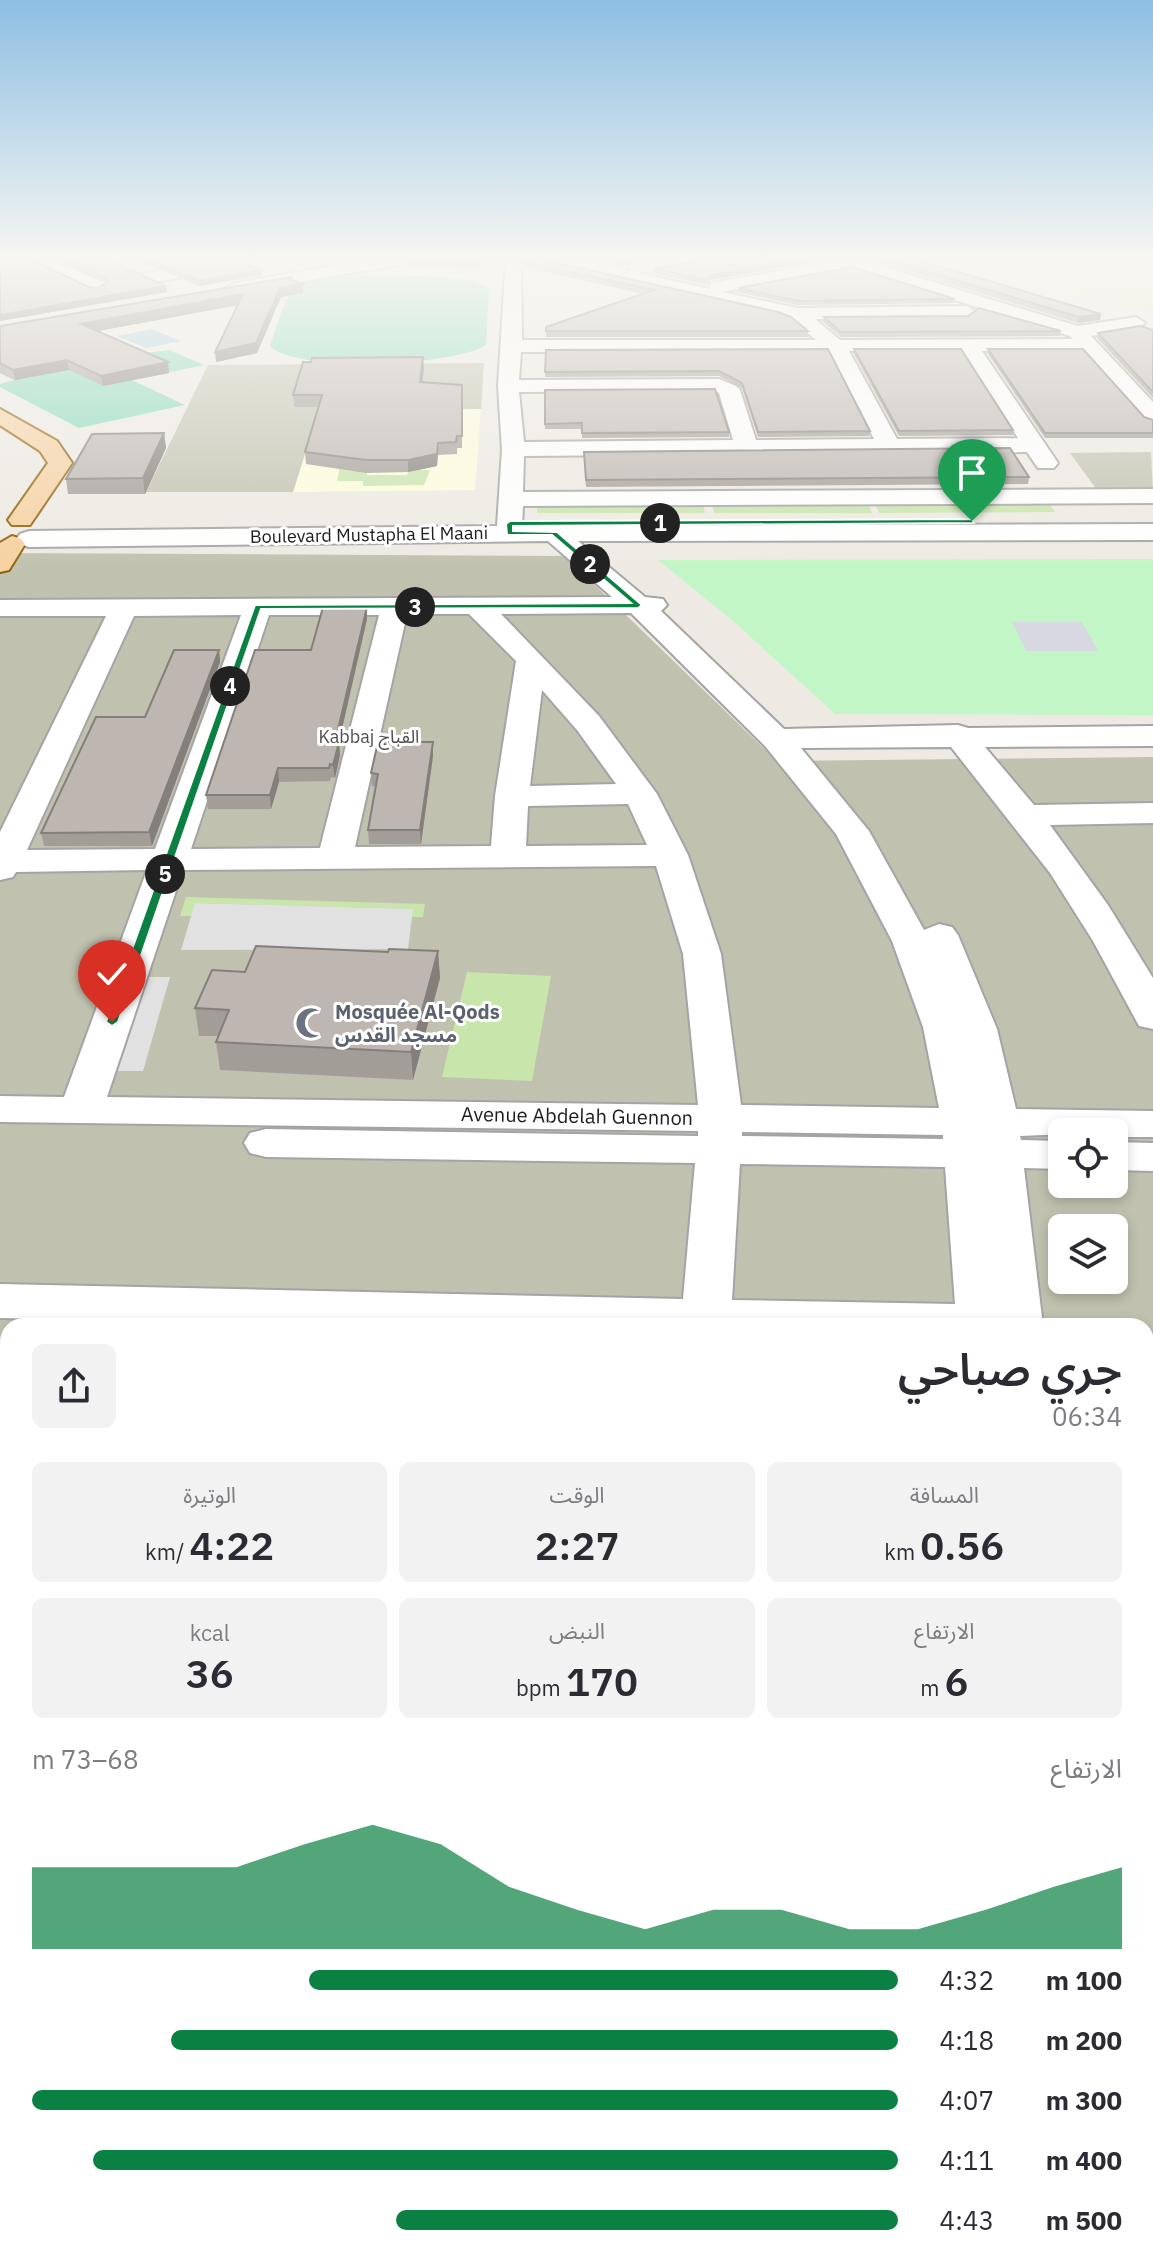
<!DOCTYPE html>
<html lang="ar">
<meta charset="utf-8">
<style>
:root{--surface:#fff;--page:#f2f2f3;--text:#2b2b33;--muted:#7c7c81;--accent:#0b8043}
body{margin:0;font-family:"IBM Plex Sans","Noto Sans Arabic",sans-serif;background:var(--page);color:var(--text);direction:rtl;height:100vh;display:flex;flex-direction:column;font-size:30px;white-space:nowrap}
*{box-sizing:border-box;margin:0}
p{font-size:26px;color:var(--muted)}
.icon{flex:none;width:44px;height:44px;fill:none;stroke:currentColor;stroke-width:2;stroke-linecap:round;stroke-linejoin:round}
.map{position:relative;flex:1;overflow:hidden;direction:ltr}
.panel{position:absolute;left:0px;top:1318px;width:1154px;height:948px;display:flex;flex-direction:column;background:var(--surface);border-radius:24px 24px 0 0;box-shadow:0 4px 12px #0003;direction:rtl}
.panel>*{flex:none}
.buttons{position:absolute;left:1048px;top:1118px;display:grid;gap:16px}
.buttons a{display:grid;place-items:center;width:80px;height:80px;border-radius:12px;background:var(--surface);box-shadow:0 4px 12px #0003;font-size:40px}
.pin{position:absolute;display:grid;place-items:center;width:68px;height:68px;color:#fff;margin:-82px -34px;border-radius:50% 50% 50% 0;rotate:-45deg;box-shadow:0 0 8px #0007}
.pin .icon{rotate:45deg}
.km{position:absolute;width:40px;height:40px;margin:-20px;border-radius:50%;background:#222;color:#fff;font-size:22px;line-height:40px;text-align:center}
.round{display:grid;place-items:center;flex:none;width:84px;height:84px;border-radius:12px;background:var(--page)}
.summary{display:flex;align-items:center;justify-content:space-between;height:136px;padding:0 32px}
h1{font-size:44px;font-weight:600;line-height:60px}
.metrics{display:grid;grid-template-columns:repeat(3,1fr);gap:12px;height:136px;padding:8px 32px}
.metrics div{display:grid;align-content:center;border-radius:12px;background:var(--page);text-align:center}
.metrics b{font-size:40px;font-weight:600}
.metrics small{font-size:22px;font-weight:400}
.metrics p{font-size:22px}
.chart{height:224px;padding:16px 32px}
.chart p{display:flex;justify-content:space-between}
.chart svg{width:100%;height:144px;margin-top:8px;fill:var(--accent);opacity:.7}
ul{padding:0 32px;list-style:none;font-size:26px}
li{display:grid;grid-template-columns:128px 96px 1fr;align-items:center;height:60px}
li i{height:20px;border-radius:10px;background:var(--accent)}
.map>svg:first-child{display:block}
.education{fill:#fdfddd}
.construction{fill:#c1c1af;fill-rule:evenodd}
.farmland{fill:#e9eccf}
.grass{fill:#c8e5ac}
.park{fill:#c2f6c6}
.pitch{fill:#85d9b9}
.parking{fill:#e1e1e1}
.plaza{fill:#d8d8e3}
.water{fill:#a6cdd9}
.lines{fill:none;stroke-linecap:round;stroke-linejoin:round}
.minor-casing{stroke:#a4a4a4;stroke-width:4}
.major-casing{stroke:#8d6208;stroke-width:4}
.minor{fill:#fff;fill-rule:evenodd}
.major{fill:#f6d1a0;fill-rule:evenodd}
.wall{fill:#a39d97}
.shaded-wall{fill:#857f7b}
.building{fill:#beb6b0;stroke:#857f7b;stroke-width:2}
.route{fill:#0b8043;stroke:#fff;stroke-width:2}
.labels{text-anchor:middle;stroke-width:6;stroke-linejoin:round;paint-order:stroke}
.far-street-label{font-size:18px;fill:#1d1d1d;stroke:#fff}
.far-neighbourhood-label{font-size:18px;fill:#505050;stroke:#fff}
.worship-label{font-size:20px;font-weight:bold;fill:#5b616d;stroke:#fff;text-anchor:start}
.street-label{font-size:20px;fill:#1d1d1d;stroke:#fff}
</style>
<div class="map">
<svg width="1153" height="2266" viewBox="0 0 1153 2266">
<rect width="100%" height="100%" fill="#eeeae3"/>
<path class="education" d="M481,409l-6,81 -182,2 25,-82z"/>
<g class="construction">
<path d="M484,363l-3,46 -162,1 -26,82h-147l62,-127z"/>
<path d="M1151,452l2,41 -53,1 -30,-41z"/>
<path d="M0,553l565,3 212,205 376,-4v1509h-1153zM1062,1132h52v52h-52zM1062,1228h52v52h-52zM8,1326h1138v932h-1138z"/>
</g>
<path class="farmland" d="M928,256h225v59z"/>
<g class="grass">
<path d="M340,467l10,4h17v4h40l2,-5h21l-6,15 -61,1v-5h-26z"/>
<path d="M1048,502l7,10 -176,1 -4,-10z"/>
<path d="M868,503l4,10h-158l-2,-9z"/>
<path d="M703,504l2,9h-168v-8z"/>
<path d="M186,897l239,7 -2,13h-11v-8l-217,-6 -3,13h-12z"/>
<path d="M467,972l84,4 -19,105 -90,-4z"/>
</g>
<path class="park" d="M1153,559v156l-318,-1 -102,-93 -75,-61z"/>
<g class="pitch">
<path d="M420,276l46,3 23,9 -3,57c-31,21 -191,28 -216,1 5,-14 15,-50 25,-58 20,-16 98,-12 125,-12z"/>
<path d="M169,350l35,15 -72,15 53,25 -106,23 -79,-41v-3l14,-4 -14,-7z"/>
</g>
<g class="parking">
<path d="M195,903l218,6 -5,40 -227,1z"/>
<path d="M146,977h24l-27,94h-26z"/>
</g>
<path class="plaza" d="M1012,622h70l16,29h-72z"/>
<path class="water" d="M152,329l29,12 -35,7 -29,-12z"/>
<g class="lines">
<defs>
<g id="minor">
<path d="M19,256h23l58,25 130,-22 9,5 -9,5 -230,40v-12l78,-13z"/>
<path d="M391,256h38l-8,5 -186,32 -9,-5 9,-5z"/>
<path d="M506,256h12l3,4 1,80h294l-24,-20 -13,-5 -239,-54 -8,-5h31l68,15v-7l6,-1 41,-7h40l-8,5 -72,12 71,16 2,-6 6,-1 114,-20 -9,-6h26l230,70 58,-9 9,6 -9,6 -45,7 62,66v20l-8,-2 -61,-69h-102l76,112 -4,5h-16l-11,-16 -503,4 -1,36 630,-3v14l-630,3 -1,20 631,-2v16l-575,1 67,56 18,2 4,6 -6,6 123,118 174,-4 10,3 185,-2v20l-168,1 49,58 119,-2v20l-103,2 58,80 45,73v51l-14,-3 -46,-85 -43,-68 -99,-126 -150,1 68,83 55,99 15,-6 13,3 6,8 39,94 19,80 137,2v26h-39v-5l-94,4 1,4 41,1v28l-38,-1 19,158h-677l-366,-8v-34l683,15 12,-136 -429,-6 -16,-4 -6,-10 6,-10 16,-4 432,7v-5l-698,-9v-26l64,1 83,-227 -131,2 -3,5 -13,3v-48l106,-216h-106v-16l612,-3 -64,-56 -519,6 -9,-3 -4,-5 4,-5 9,-3 468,-5 5,-77 -4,-63zM852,268l218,68 3,3 -233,1 -25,-21 152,-1 9,-6 -9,-6 -170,2 -75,-16zM829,351l45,88 -118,1 -16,-50 -4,-4 -17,-7 -200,1 2,-28zM849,351h113l56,87 -121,1zM715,391l4,2 14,47 -209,2 -5,-50zM631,613l134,133 71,88 56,107 31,86 16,81 -198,-3 -20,-151 -33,-99 -31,-61 -58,-78 -98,-102zM407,614h62l47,47 -21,135 -4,50 -136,1zM241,615l-86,234 -128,1 107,-234zM269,615h110l-59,233 -129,1zM542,690l35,40 39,54 -86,2zM628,804l19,41 -121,1 2,-40zM656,866l27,88 15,151 -591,-8 76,-227zM742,1132l201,3v4l-201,-3zM740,1164l205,3 10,137 -223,-4z"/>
<path d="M1114,1142l39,1v28l-39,-1z"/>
<path d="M8,1546v57l-8,2v-56z"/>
<path d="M8,2101v89l-8,4v-89z"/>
<path d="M1146,2240l7,26h-129l-1,-8h123z"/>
<path d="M197,2258h78l-2,8h-78z"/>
<path d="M583,2258h78l-1,8h-78z"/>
</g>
<g id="major">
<path d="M0,409l57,32 15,22 -42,62h-18l-4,-5 40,-57 -8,-12 -40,-26z"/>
<path d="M12,536l9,3 4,5 -16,26 -9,2v-29z"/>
</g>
</defs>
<use href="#minor" class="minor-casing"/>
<use href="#major" class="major-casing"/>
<use href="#minor" class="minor"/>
<use href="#major" class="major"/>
</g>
<g class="wall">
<path d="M0,256l89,31 9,1 8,-5 -57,-27h51l67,36 -167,29z"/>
<path d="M128,256h245l-42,7 -98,-4 29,11v5l-63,11z"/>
<path d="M423,256h81l-1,6 -18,-4 -9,11 -68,-3 -1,-5z"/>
<path d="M521,256h14l4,3 269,72v6h-262v-10l98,-33 -120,-27 -1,-9z"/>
<path d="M577,256h83l-30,5 -2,6z"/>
<path d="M715,256h108v4l-113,20 -3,5 -53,-12v-5l57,-9z"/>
<path d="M858,256h46l197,58 -1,6 -22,3z"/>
<path d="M292,277v3l11,13 -22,4 -24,56 -41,9 22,-57 -141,26 71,31 1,11 -66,13 -34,-16 -54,10 -15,-7v-47z"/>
<path d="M738,288l217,11v4l-158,2 -60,-13z"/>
<path d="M824,317l237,14 -1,5 -219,1 -18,-15z"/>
<path d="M1153,330v68l-56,-60 1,-5z"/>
<path d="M828,349l42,82 -1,5 -111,1 -16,-49 -23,-12 -174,1 1,-27z"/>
<path d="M854,349l159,81v5l-114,1 -45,-82z"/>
<path d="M988,349l156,68 9,3v18h-108l-57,-84z"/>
<path d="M424,368l-2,14 40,3v63h-5v6l-19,1 -1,11 -29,6 -42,1 -60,-9 -1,-12 13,-45h-24l-1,-12z"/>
<path d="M545,390l184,42v5l-147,1v-9h-37z"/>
<path d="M164,433l2,15 -21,46h-77l-2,-15z"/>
<path d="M584,459l445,18 -1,7 -442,3z"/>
<path d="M367,607v12l-28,123 1,13 -5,23 -4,-1 -1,4 -51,1 -8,27h-63l-2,-14 105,-145z"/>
<path d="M219,650l1,12 -68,184h-108l-3,-13 104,-116z"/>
<path d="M433,756l-12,88h-52l-1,-14 8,-43 -4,-1 -1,-13z"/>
<path d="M438,951l2,27 -27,102 -193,-10 -4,-28 2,-6h-19l-4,-28 50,-36 143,-20z"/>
</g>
<g class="shaded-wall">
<path d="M343,256h30l-42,7v-5z"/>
<path d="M482,256h3v2l-9,11v-5z"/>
<path d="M631,256h29l-30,5 -2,6v-5z"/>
<path d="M819,256h4v4l-113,20 -3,5v-5l4,-5z"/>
<path d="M262,270v5l-63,11v-5z"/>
<path d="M292,277l1,8 10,-1v9l-22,4 -24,56 -41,9 -1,-10 74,-73z"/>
<path d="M166,286l1,6 -167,29v-6z"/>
<path d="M243,294l1,10 -162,30 -1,-10z"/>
<path d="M1101,314l-1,6 -22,3 1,-6z"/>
<path d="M423,357l1,11 -3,25 -1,-11z"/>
<path d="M67,360l2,10 -54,10 -2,-10z"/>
<path d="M168,362l1,11 -66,13 -2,-10z"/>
<path d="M164,433l2,15 -21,46 -2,-16z"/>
<path d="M438,443l-1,23 -29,6v-12z"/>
<path d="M367,607v12l-31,136 -1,-13z"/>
<path d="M219,650l1,12 -68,184 -3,-14z"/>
<path d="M339,742l1,13 -5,23 -2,-13z"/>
<path d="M433,742v14l-12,88 -1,-14z"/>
<path d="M278,768l1,14 -8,27 -1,-14z"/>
<path d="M438,951l2,27 -27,102 -2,-28z"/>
</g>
<g class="building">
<path d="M0,256h24l65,31 9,1 10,-6 -2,-4 -47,-22h41l66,30 -166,29z"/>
<path d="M139,256h85l38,14 -63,11z"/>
<path d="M279,256h64l-12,2z"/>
<path d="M423,256h59l-6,8 -69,-3z"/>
<path d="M524,256h11l4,3 239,53 13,5 17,14h-262v-4l108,-37 -130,-28z"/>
<path d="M600,256h31l-3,6z"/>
<path d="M715,256h104l-108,19 -4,5 -53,-12 57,-9z"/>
<path d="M875,256h29l197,58 -22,3z"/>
<path d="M852,267l103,32 -157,2 -60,-13z"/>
<path d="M292,277l-3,2 14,5 -23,4 -24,55 -41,9 28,-58 -162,30 87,38 -67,14 -34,-16 -54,10 -13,-7v-37z"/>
<path d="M979,308l82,23 -220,1 -17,-15 144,-1z"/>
<path d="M1140,326l13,4v62l-55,-59z"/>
<path d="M828,349l42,82 -112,1 -16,-49 -23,-12 -174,1 1,-22z"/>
<path d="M854,349h107l52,81 -114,1z"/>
<path d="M988,349h95l61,68 9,3v13h-108z"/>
<path d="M423,357l-3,25 42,3v51h-5l-1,6 -18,1 -1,11 -29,6h-42l-61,-8 17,-57h-29l10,-33h8l1,-4z"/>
<path d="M715,389l14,43 -147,1v-10l-37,1v-34z"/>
<path d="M164,433l-21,45 -77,1 26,-45z"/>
<path d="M1010,448l19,29 -443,3 -2,-28z"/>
<path d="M323,607h44l-32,135h4l-6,23 -3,-1 -1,4h-51l-8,27h-64l49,-145h56z"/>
<path d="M174,650h45l-70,182 -108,1 55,-116h49z"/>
<path d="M378,742h55l-13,88h-52l10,-56 -7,-1z"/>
<path d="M256,946l132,6 1,-3 49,2 -27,101 -195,-10 13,-32 -34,-2 17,-38 33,2z"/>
</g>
<linearGradient id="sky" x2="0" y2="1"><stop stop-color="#8dbee2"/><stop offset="0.45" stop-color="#f7f6f2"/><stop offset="1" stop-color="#f7f6f2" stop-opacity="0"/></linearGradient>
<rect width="1153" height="573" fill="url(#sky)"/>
<path class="route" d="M972,519l2,4 -461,3v5l44,1 85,73 -4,3 -377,1 -143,413 -6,4 -6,-4 149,-417 376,-2 -79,-68h-45l-1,-11 4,-3z"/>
<defs>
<symbol id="mosque-bare" viewBox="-9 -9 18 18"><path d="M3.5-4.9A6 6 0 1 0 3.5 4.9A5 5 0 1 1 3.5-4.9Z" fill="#6b7280" stroke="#fff" stroke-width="2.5" paint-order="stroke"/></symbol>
</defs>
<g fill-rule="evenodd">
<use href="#mosque-bare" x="289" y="1001" width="44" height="44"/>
</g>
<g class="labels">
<g class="far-street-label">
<text transform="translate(369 535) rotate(-1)" y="6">Boulevard Mustapha El Maani</text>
</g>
<g class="far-neighbourhood-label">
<text x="369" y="743">Kabbaj القباج</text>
</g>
<g class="worship-label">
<text x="335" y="1019">Mosquée Al-Qods<tspan x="335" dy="23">مسجد القدس</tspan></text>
</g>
<g class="street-label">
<text transform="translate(577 1116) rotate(1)" y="7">Avenue Abdelah Guennon</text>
</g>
</g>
</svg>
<div class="buttons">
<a><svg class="icon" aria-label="locate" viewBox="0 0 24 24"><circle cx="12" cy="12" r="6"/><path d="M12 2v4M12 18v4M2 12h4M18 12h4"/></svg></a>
<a><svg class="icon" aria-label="layers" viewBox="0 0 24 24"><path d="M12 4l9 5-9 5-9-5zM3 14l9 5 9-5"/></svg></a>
</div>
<div class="pin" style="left:972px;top:521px;background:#1e9e55"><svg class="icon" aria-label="arrive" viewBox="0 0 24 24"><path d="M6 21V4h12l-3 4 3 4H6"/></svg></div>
<div class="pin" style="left:112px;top:1022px;background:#d93025"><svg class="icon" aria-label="check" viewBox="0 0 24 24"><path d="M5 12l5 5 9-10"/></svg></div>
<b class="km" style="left:660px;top:523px">1</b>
<b class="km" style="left:590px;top:564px">2</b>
<b class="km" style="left:415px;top:607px">3</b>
<b class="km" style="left:230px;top:686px">4</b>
<b class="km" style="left:165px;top:874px">5</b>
<section class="panel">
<div class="summary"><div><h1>جري صباحي</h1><p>06:34</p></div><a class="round"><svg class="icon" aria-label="share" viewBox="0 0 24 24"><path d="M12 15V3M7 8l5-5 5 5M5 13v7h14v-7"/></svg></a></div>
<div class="metrics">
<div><p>المسافة</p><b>0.56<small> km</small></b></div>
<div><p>الوقت</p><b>2:27</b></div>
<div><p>الوتيرة</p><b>4:22<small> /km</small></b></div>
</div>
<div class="metrics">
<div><p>الارتفاع</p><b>6<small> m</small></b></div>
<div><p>النبض</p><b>170<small> bpm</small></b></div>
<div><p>kcal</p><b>36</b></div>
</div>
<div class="chart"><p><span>الارتفاع</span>68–73 m</p>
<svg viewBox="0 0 160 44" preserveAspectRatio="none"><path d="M0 44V19L10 19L20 19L30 19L40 12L50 6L60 12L70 25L80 32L90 38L100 32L110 32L120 38L130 38L140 32L150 25L160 19V44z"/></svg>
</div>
<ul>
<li><b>100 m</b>4:32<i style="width:68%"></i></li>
<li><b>200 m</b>4:18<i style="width:84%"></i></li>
<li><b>300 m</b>4:07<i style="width:100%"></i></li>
<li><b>400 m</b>4:11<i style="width:93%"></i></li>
<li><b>500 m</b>4:43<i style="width:58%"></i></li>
</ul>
</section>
</div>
